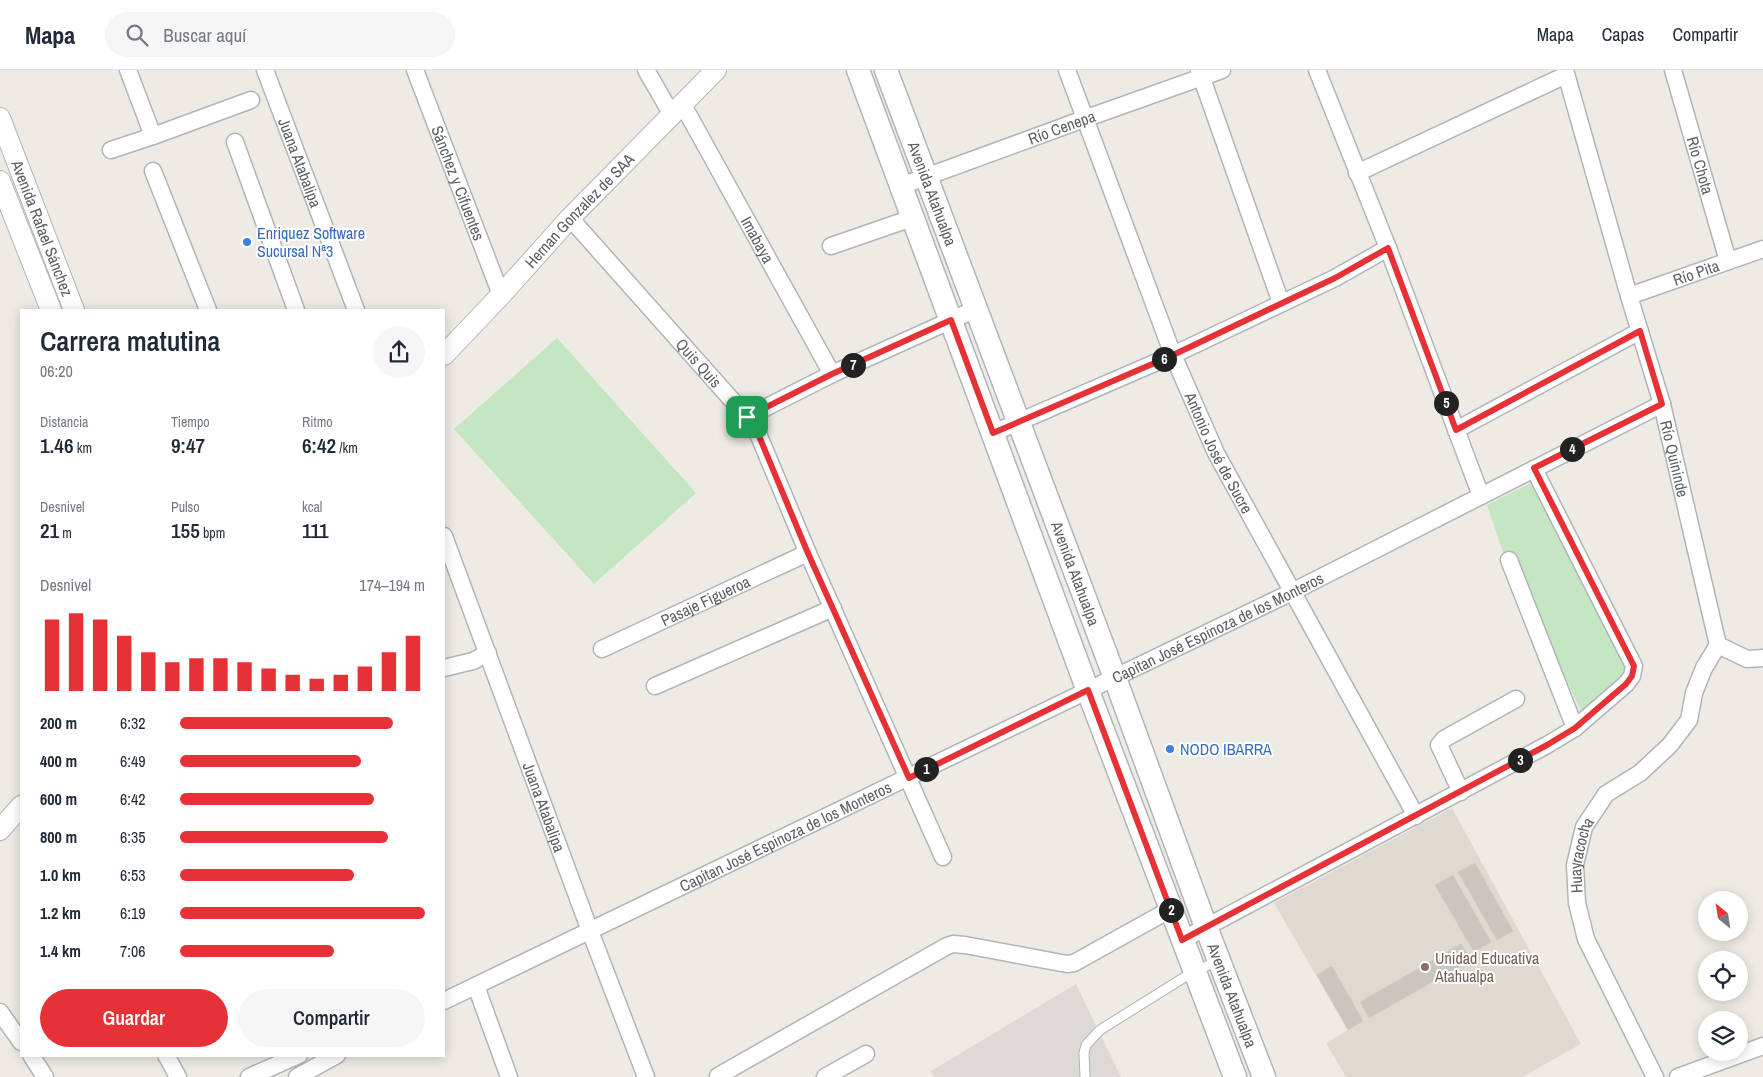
<!DOCTYPE html>
<html lang="es">
<meta charset="utf-8">
<style>
:root{--surface:#fff;--page:#f6f6f7;--text:#1f2937;--muted:#747a83;--line:#e0e1e3;--accent:#e63236}
body{margin:0;font-family:"Archivo Narrow",sans-serif;background:var(--page);color:var(--text);height:100vh;display:flex;flex-direction:column;font-size:19px;white-space:nowrap}
*{box-sizing:border-box;margin:0}
p{font-size:16px;color:var(--muted)}
.icon{flex:none;width:28px;height:28px;fill:none;stroke:currentColor;stroke-width:2;stroke-linecap:round;stroke-linejoin:round}
.map{position:relative;flex:1;overflow:hidden}
.sheet{position:absolute;left:20px;top:239px;width:425px;height:748px;display:flex;flex-direction:column;background:var(--surface);border-radius:0px;box-shadow:0 2px 12px #0003}
.sheet>*{flex:none}
.needle{width:32px;rotate:330deg}
.controls{position:absolute;left:1698px;top:821px;display:grid;gap:10px}
.controls a{display:grid;place-items:center;width:50px;height:50px;border-radius:50%;background:var(--surface);box-shadow:0 2px 12px #0003;font-size:25px}
.pin{position:absolute;display:grid;place-items:center;width:42px;height:42px;color:#fff;margin:-21px;border-radius:10px;box-shadow:0 2px 8px #0006}
.km{position:absolute;width:25px;height:25px;margin:-12px;border-radius:50%;background:#222;color:#fff;font-size:14px;line-height:25px;text-align:center}
.round{display:grid;place-items:center;flex:none;width:52px;height:52px;border-radius:26px;background:var(--page)}
.head{display:flex;align-items:center;justify-content:space-between;height:85px;padding:0 20px}
h1{font-size:28px;font-weight:600;line-height:38px}
.metrics{display:grid;grid-template-columns:repeat(3,1fr);gap:8px;height:85px;padding:5px 20px}
.metrics div{display:grid;align-content:center}
.metrics b{font-size:21px;font-weight:600}
.metrics small{font-size:14px;font-weight:400}
.metrics p{font-size:14px}
.chart{height:140px;padding:10px 20px}
.chart p{display:flex;justify-content:space-between}
.chart svg{width:100%;height:90px;margin-top:5px;stroke:var(--accent);stroke-width:6}
.primary-button{display:flex;gap:10px;margin-top:auto;padding:10px 20px}
.primary-button a{flex:1;height:58px;border-radius:30px;background:var(--accent);color:#fff;font-size:20px;font-weight:600;line-height:58px;text-align:center}
.primary-button a+a{background:var(--page);color:var(--text)}
ul{padding:0 20px;list-style:none;font-size:16px}
li{display:grid;grid-template-columns:80px 60px 1fr;align-items:center;height:38px}
li i{height:12px;border-radius:6px;background:var(--accent)}
header{display:flex;align-items:center;gap:30px;box-sizing:border-box;height:70px;padding:0 25px;background:var(--surface);border-bottom:1px solid var(--line)}
header strong{font-size:24px}
nav{display:flex;gap:28px;margin-inline-start:auto;font-size:18px}
.search{width:350px;height:45px;background:var(--page);display:flex;align-items:center;gap:12px;box-sizing:border-box;padding:0 18px;border-radius:28px;color:var(--muted);font-size:19px}
.map>svg:first-child{display:block}
.industrial{fill:#dddad6}
.education{fill:#dedad2}
.green{fill:#c4e6c1}
.building{fill:#c9c6c0;stroke:#d3ccc2}
.lines{fill:none;stroke-linecap:round;stroke-linejoin:round}
.service-casing{stroke:#b1b5b9;stroke-width:11}
.minor-casing{stroke:#b1b5b9;stroke-width:19}
.tertiary-casing{stroke:#b1b5b9;stroke-width:22}
.secondary-casing{stroke:#b0b5b9;stroke-width:25}
.service{stroke:#fff;stroke-width:9}
.minor{stroke:#fff;stroke-width:16}
.tertiary{stroke:#fff;stroke-width:20}
.secondary{stroke:#fff;stroke-width:22}
.route-casing{stroke:#fff;stroke-width:10}
.route{stroke:#e63236;stroke-width:6}
.shop-dot{fill:#3f7fe0;stroke:#fff;stroke-width:2}
.education-dot{fill:#8d6e63;stroke:#fff;stroke-width:2}
.labels{text-anchor:middle;stroke-width:4;stroke-linejoin:round;paint-order:stroke}
.street-label{font-size:16px;fill:#5c6164;stroke:#fff}
.shop-label{font-size:16px;fill:#366cbe;stroke:#fff;text-anchor:start}
.education-label{font-size:16px;fill:#785e54;stroke:#fff;text-anchor:start}
</style>
<header>
<strong>Mapa</strong>
<div class="search"><svg class="icon" aria-label="search" viewBox="0 0 24 24"><circle cx="10" cy="10" r="6"/><path d="M15 15l6 6"/></svg>Buscar aquí</div>
<nav><a>Mapa</a><a>Capas</a><a>Compartir</a></nav>
</header>
<div class="map">
<svg width="1763" height="1007" viewBox="0 0 1763 1007">
<rect width="100%" height="100%" fill="#eeebe4"/>
<path class="industrial" d="M1076,914l45,93h-187l-3,-6z"/>
<path class="education" d="M1452,738l129,236 -59,33h-176l-20,-34 22,-13 -74,-127z"/>
<g class="green">
<path d="M557,268l139,155 -102,91 -140,-155z"/>
<path d="M1533,412l92,185 -12,23 -30,24 -76,-150 -20,-59z"/>
</g>
<g class="building">
<path d="M1475,793l38,68 -16,9 -39,-68z"/>
<path d="M1453,805l38,67 -17,10 -39,-67z"/>
<path d="M1461,874l10,16 -102,58 -9,-16z"/>
<path d="M1332,896l31,55 -15,9 -31,-55z"/>
</g>
<g class="lines">
<defs>
<path id="service" d="M1085,1007l-1,-24 2,-8 14,-15 88,-55 31,-15"/>
<g id="minor">
<path d="M128,0l25,66"/>
<path id="s1" d="M265,0l91,240"/>
<path id="s2" d="M415,0l86,225"/>
<path d="M646,0l26,45"/>
<path id="s3" d="M1067,0l106,285 43,98 200,363"/>
<path d="M1199,0l82,233"/>
<path d="M1317,0l71,178 93,248"/>
<path id="s4" d="M1565,0l64,226 33,108 56,241 29,14 16,-1"/>
<path id="s5" d="M1673,0l55,191"/>
<path id="s6" d="M683,35l149,269"/>
<path d="M235,72l61,168"/>
<path d="M111,80l42,-14 98,-36"/>
<path d="M153,101l55,139"/>
<path d="M1357,103l209,-98"/>
<path id="s7" d="M901,116l183,-67 138,-49"/>
<path id="s8" d="M570,148l177,199 12,19 48,115 136,306"/>
<path d="M831,176l81,-28"/>
<path id="s9" d="M1629,226l134,-47"/>
<path d="M747,347l85,-43 144,-65"/>
<path d="M1456,360l184,-99"/>
<path d="M993,363l180,-78 162,-77 53,-30"/>
<path id="s10" d="M444,466l146,395 56,146"/>
<path d="M1509,490l66,168"/>
<path id="s11" d="M602,579l158,-74 39,-18 8,-6"/>
<path d="M444,598l29,-7 15,-8"/>
<path d="M655,616l178,-78"/>
<path d="M1461,722l-22,-47 5,-6 72,-40"/>
<path d="M1182,870l365,-195 28,-17 51,-44 6,-8 2,-10 -100,-197"/>
<path d="M476,916l33,91"/>
<path id="s12" d="M444,931l848,-409 370,-188"/>
<path d="M0,942l21,30"/>
<path d="M31,985l14,22"/>
<path d="M166,985l12,22"/>
<path d="M718,1006l229,-130 6,-2 12,1 102,19 7,-1 97,-54"/>
<path d="M249,1007l50,-22"/>
<path d="M297,1007l40,-22"/>
<path d="M825,1007l41,-23"/>
<path id="s13" d="M1655,1007l-69,-138 -9,-36 -2,-38 9,-38 22,-33 34,-21 30,-28 19,-25 5,-27 10,-25 14,-23"/>
<path d="M1678,1007l85,-31"/>
</g>
<g id="tertiary">
<path id="s14" d="M0,48l74,192"/>
<path d="M0,111l51,129"/>
<path id="s15" d="M444,285l57,-60 69,-77 146,-148"/>
<path d="M0,760l21,-24"/>
</g>
<g id="secondary">
<path d="M858,0l230,621 147,386"/>
<path id="s16" d="M886,0l229,608 91,249 58,150"/>
</g>
</defs>
<use href="#service" class="service-casing"/>
<use href="#minor" class="minor-casing"/>
<use href="#tertiary" class="tertiary-casing"/>
<use href="#secondary" class="secondary-casing"/>
<use href="#service" class="service"/>
<use href="#minor" class="minor"/>
<use href="#tertiary" class="tertiary"/>
<use href="#secondary" class="secondary"/>
</g>
<g class="lines">
<defs>
<path id="route" d="M1388,178l68,182 184,-99 22,73 -128,64 100,198 -2,10 -6,8 -51,44 -28,17 -365,195 -94,-250 -179,88 -102,-227 -48,-115 -12,-19 85,-43 119,-54 42,113 180,-78 162,-77z"/>
</defs>
<use href="#route" class="route-casing"/>
<use href="#route" class="route"/>
</g>
<g class="shop-dot">
<circle cx="247" cy="172" r="5"/>
<circle cx="1170" cy="679" r="5"/>
</g>
<circle class="education-dot" cx="1425" cy="897" r="5"/>
<g class="labels">
<g class="street-label">
<text dy="6" stroke="none"><textPath href="#s7" startOffset="171">Río Cenepa</textPath></text>
<text dy="6" stroke="none"><textPath href="#s1" startOffset="99">Juana Atabalipa</textPath></text>
<text dy="6" stroke="none"><textPath href="#s5" startOffset="99">Río Chota</textPath></text>
<text dy="6" stroke="none"><textPath href="#s2" startOffset="121">Sánchez y Cifuentes</textPath></text>
<text dy="6" stroke="none"><textPath href="#s16" startOffset="132">Avenida Atahualpa</textPath></text>
<text dy="6" stroke="none"><textPath href="#s15" startOffset="198">Hernan Gonzalez de SAA</textPath></text>
<text dy="6" stroke="none"><textPath href="#s14" startOffset="118">Avenida Rafael Sánchez</textPath></text>
<text dy="6" stroke="none"><textPath href="#s6" startOffset="154">Imabaya</textPath></text>
<text dy="6" stroke="none"><textPath href="#s9" startOffset="71">Río Pita</textPath></text>
<text dy="6" stroke="none"><textPath href="#s8" startOffset="194">Quis Quis</textPath></text>
<text dy="6" stroke="none"><textPath href="#s3" startOffset="412">Antonio José de Sucre</textPath></text>
<text dy="6" stroke="none"><textPath href="#s4" startOffset="404">Río Quininde</textPath></text>
<text dy="6" stroke="none"><textPath href="#s16" startOffset="538">Avenida Atahualpa</textPath></text>
<text dy="6" stroke="none"><textPath href="#s11" startOffset="114">Pasaje Figueroa</textPath></text>
<text dy="6" stroke="none"><textPath href="#s12" startOffset="859">Capitan José Espinoza de los Monteros</textPath></text>
<text dy="6" stroke="none"><textPath href="#s10" startOffset="289">Juana Atabalipa</textPath></text>
<text dy="6" stroke="none"><textPath href="#s12" startOffset="379">Capitan José Espinoza de los Monteros</textPath></text>
<text dy="6" stroke="none"><textPath href="#s13" startOffset="240">Huayracocha</textPath></text>
<text dy="6" stroke="none"><textPath href="#s16" startOffset="988">Avenida Atahualpa</textPath></text>
</g>
<g class="shop-label">
<text x="257" y="169">Enriquez Software<tspan x="257" dy="18">Sucursal Nª3</tspan></text>
<text x="1180" y="685">NODO IBARRA</text>
</g>
<g class="education-label">
<text x="1435" y="894">Unidad Educativa<tspan x="1435" dy="18">Atahualpa</tspan></text>
</g>
</g>
</svg>
<div class="controls">
<a><svg class="needle" viewBox="-14 -14 28 28"><path d="M0-13l5 13h-10z" fill="#e53935"/><path d="M0 13l5-13h-10z" fill="#747a83"/></svg></a>
<a><svg class="icon" aria-label="locate" viewBox="0 0 24 24"><circle cx="12" cy="12" r="6"/><path d="M12 2v4M12 18v4M2 12h4M18 12h4"/></svg></a>
<a><svg class="icon" aria-label="layers" viewBox="0 0 24 24"><path d="M12 4l9 5-9 5-9-5zM3 14l9 5 9-5"/></svg></a>
</div>
<div class="pin" style="left:747px;top:347px;background:#1e9e55"><svg class="icon" aria-label="arrive" viewBox="0 0 24 24"><path d="M6 21V4h12l-3 4 3 4H6"/></svg></div>
<b class="km" style="left:926px;top:699px">1</b>
<b class="km" style="left:1171px;top:840px">2</b>
<b class="km" style="left:1520px;top:690px">3</b>
<b class="km" style="left:1572px;top:379px">4</b>
<b class="km" style="left:1446px;top:333px">5</b>
<b class="km" style="left:1164px;top:289px">6</b>
<b class="km" style="left:853px;top:295px">7</b>
<section class="sheet">
<div class="head"><div><h1>Carrera matutina</h1><p>06:20</p></div><a class="round"><svg class="icon" aria-label="share" viewBox="0 0 24 24"><path d="M12 15V3M7 8l5-5 5 5M5 13v7h14v-7"/></svg></a></div>
<div class="metrics">
<div><p>Distancia</p><b>1.46<small> km</small></b></div>
<div><p>Tiempo</p><b>9:47</b></div>
<div><p>Ritmo</p><b>6:42<small> /km</small></b></div>
</div>
<div class="metrics">
<div><p>Desnivel</p><b>21<small> m</small></b></div>
<div><p>Pulso</p><b>155<small> bpm</small></b></div>
<div><p>kcal</p><b>111</b></div>
</div>
<div class="chart"><p><span>Desnivel</span>174–194 m</p>
<svg viewBox="0 0 160 44" preserveAspectRatio="none"><path d="M5 44V9M15 44V6M25 44V9M35 44V17M45 44V25M55 44V30M65 44V28M75 44V28M85 44V30M95 44V33M105 44V36M115 44V38M125 44V36M135 44V32M145 44V25M155 44V17"/></svg>
</div>
<ul>
<li><b>200 m</b>6:32<i style="width:87%"></i></li>
<li><b>400 m</b>6:49<i style="width:74%"></i></li>
<li><b>600 m</b>6:42<i style="width:79%"></i></li>
<li><b>800 m</b>6:35<i style="width:85%"></i></li>
<li><b>1.0 km</b>6:53<i style="width:71%"></i></li>
<li><b>1.2 km</b>6:19<i style="width:100%"></i></li>
<li><b>1.4 km</b>7:06<i style="width:63%"></i></li>
</ul>
<div class="primary-button"><a>Guardar</a><a>Compartir</a></div>
</section>
</div>
